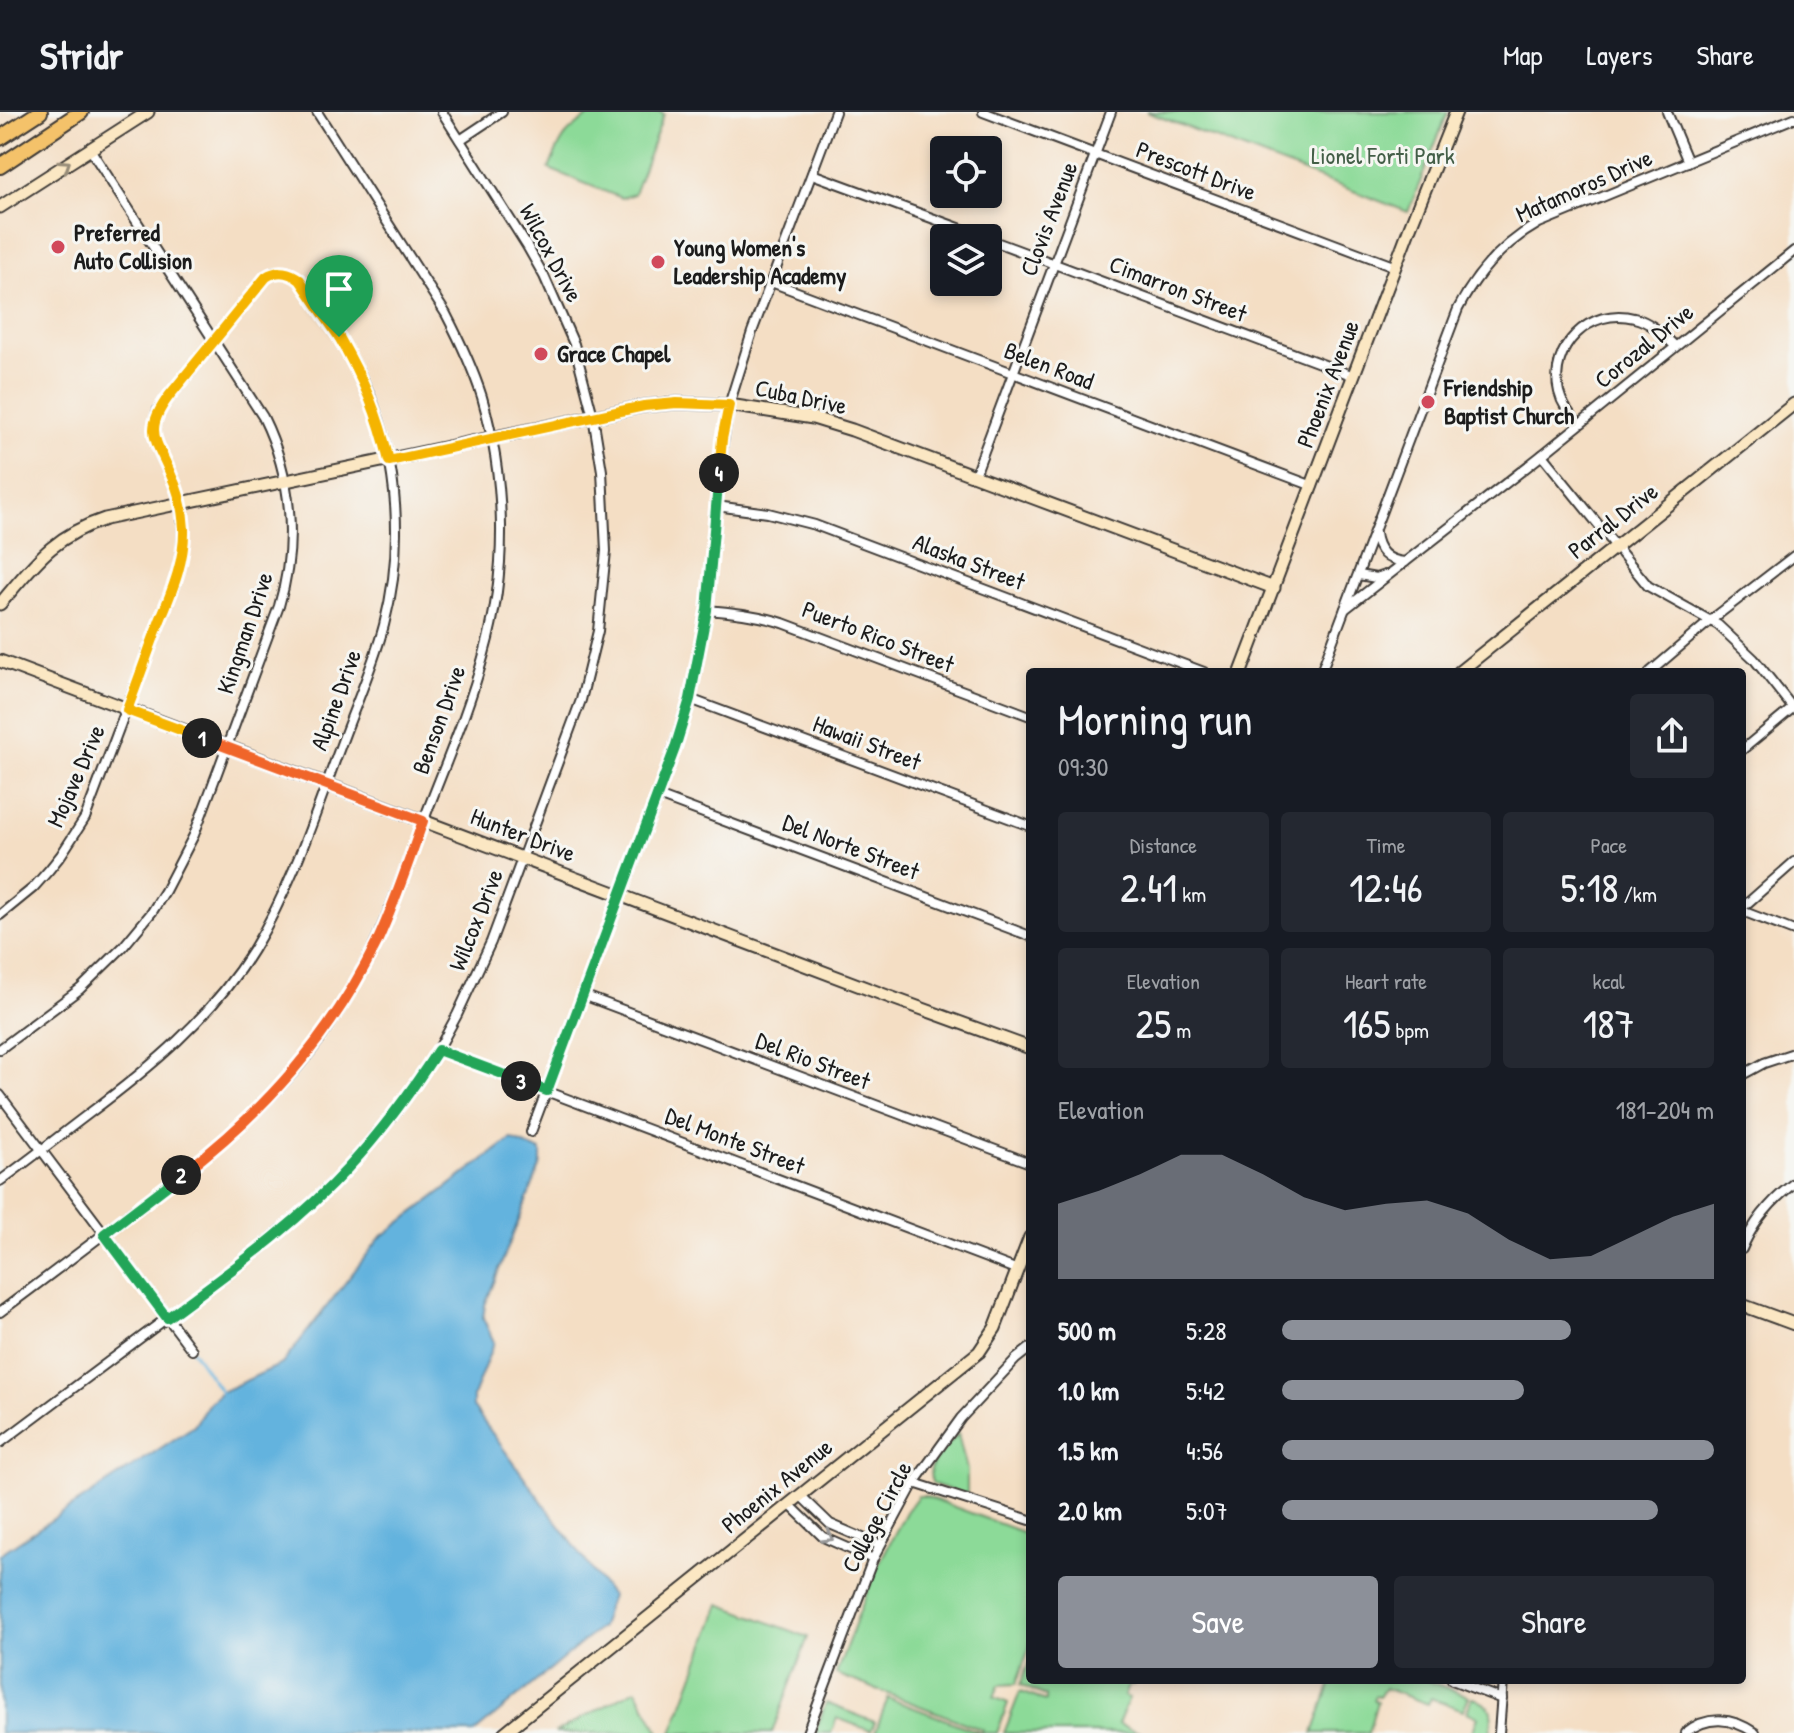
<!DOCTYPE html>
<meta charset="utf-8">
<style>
:root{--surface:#171b24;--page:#242831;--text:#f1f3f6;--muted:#9ea1a6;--line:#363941;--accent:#8c9099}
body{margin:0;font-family:"Patrick Hand",sans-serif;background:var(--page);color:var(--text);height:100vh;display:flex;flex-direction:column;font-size:30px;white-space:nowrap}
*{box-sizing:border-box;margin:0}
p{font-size:26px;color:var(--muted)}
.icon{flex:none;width:44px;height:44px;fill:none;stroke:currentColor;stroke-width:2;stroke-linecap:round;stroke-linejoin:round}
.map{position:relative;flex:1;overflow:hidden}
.sheet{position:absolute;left:1026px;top:556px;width:720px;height:1016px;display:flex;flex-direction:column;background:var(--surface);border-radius:8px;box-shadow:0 4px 12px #0003}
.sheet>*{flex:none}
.controls{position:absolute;left:930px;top:24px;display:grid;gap:16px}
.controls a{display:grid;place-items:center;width:72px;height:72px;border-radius:8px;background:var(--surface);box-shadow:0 4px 12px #0003;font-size:40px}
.pin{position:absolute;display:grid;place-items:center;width:68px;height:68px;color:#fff;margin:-82px -34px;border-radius:50% 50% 50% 0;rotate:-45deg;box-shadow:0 0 8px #0007}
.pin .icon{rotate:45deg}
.km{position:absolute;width:40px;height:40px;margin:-20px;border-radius:50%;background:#222;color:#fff;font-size:22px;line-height:40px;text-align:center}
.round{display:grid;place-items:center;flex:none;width:84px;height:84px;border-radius:8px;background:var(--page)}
.summary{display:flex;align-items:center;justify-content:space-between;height:136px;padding:0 32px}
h1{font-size:44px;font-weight:600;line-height:60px}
.stats{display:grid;grid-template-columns:repeat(3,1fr);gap:12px;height:136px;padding:8px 32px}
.stats div{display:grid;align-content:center;border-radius:8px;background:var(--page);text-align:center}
.stats b{font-size:40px;font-weight:600}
.stats small{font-size:22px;font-weight:400}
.stats p{font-size:22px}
.chart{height:224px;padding:16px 32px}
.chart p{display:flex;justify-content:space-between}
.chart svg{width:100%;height:144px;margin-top:8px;fill:var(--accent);opacity:.7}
.primary-button{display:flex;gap:16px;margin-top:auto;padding:16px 32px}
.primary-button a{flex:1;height:92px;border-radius:8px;background:var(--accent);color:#fff;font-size:32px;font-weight:600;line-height:92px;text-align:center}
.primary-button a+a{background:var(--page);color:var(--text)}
ul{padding:0 32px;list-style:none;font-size:26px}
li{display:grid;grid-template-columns:128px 96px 1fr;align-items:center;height:60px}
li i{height:20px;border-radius:10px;background:var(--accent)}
header{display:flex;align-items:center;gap:48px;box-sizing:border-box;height:112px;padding:0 40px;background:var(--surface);border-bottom:2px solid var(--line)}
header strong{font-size:38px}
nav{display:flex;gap:44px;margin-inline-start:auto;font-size:28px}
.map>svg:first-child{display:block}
.green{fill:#8cda98;stroke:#547b5a;stroke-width:2}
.water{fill:#64b3de;stroke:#40687d;stroke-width:2}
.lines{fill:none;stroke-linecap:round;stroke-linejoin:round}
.stream{stroke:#64b3de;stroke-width:3}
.street-casing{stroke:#3c3935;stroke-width:12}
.secondary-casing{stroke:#3c3935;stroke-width:15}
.highway-casing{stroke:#3c3935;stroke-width:18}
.street{stroke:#fff;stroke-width:8}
.secondary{stroke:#fbe7c3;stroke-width:11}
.highway{stroke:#f4c26a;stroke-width:14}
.oneway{stroke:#978c78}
.oneway2{stroke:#999}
.split-1-casing{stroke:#fff;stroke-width:16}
.split-2-casing{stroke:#fff;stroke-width:16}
.split-3-casing{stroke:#fff;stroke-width:16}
.split-4-casing{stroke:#fff;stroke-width:16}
.split-5-casing{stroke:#fff;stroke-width:16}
.split-1{stroke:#f5b400;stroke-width:10}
.split-2{stroke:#f0652b;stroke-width:10}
.split-3{stroke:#22a559;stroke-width:10}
.split-4{stroke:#22a559;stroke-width:10}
.split-5{stroke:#f5b400;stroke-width:10}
.poi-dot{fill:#d1495b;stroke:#f6f6f2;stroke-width:3}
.labels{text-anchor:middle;stroke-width:6;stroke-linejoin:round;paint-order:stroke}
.park-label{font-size:24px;fill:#435e47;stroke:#f6f6f2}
.street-label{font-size:24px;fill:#1c1c1c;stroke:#f6f6f2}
.poi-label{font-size:24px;font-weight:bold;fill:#1c1c1c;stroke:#f6f6f2;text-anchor:start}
</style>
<header>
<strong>Stridr</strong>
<nav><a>Map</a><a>Layers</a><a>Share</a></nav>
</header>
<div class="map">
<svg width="1794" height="1621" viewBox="0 0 1794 1621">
<rect width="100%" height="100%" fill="#f6f6f2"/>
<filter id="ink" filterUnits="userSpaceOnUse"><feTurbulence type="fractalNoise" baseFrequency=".0125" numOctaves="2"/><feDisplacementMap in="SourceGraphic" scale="16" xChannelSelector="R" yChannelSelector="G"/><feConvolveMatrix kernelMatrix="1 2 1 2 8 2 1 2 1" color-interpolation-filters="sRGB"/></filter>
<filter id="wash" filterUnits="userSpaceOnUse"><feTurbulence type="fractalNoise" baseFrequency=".006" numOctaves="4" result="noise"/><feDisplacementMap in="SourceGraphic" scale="32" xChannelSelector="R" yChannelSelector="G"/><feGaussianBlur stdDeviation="1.8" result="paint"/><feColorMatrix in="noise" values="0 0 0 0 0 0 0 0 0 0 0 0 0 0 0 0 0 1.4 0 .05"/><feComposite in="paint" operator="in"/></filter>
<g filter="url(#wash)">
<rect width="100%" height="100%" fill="#f4dec4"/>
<g class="green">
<path d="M595,0h64l5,2 -30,80 -13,4 -72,-29c13,-33 16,-37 46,-57z"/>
<path d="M1147,0h301l-40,100z"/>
<path d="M958,1322l9,36v23l-3,2 -31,-11c-11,-18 13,-37 25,-50z"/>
<path d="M918,1384h7l105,39v111l-14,38 -17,1 -5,12 14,6 -11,30h-122l13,-35 93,35 2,-3 -147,-56 39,-103 31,-59z"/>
<path d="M720,1492l88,33 -36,96h-100z"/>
<path d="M1030,1548v20h104l-1,5 -4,-1 -5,12 5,2 -11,26 23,9h-137l16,-41 26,9v-5l-26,-11z"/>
<path d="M1332,1568h94l43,16 -6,14 -32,-12 -3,6 -43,-16 -6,9 -4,-1 -2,4 4,2 -9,31h-55z"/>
<path d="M636,1577l24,44h-105z"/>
<path d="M1472,1585c21,9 22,14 18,36h-18l6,-16 -11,-5z"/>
<path d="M826,1591l49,19 -4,9 -34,-13 -6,15h-16z"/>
</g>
<path class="water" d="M511,1027l30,12v13l-56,141 -2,13 11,24 -21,54v11l138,189 -10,31 -127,106h-474v-179l194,-128 15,-23 12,-11 61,-28 98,-126z"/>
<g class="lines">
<path class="stream" d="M192,1238l29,42"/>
</g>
</g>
<g filter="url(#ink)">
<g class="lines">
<defs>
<g id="street">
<path d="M983,0l413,155"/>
<path d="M1667,0l21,50"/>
<path d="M460,28l42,-28"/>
<path d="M812,62l174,64"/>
<path d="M988,127l366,137"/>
<path d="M771,170l542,204"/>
<path d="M1578,312c-8,-10 -16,-19 -19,-32 -11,-44 31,-86 75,-74 17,4 28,16 41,28"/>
<path d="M1542,343l106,131 70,39 36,34 39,49"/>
<path d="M975,363l136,-363"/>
<path d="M716,394l52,7 47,12 389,147"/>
<path d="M1375,421c2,18 12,28 30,29"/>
<path d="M1359,463l17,3 9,-3"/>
<path d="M1345,497l197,-154 252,-204"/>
<path d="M707,498c27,2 51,5 76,13l247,93"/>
<path d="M1321,560l137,-363c19,-37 44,-65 81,-86l255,-105"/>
<path d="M1650,560l61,-52 83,-64"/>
<path d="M690,587l340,127"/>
<path d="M1742,638l52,-43"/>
<path d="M658,684l372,140"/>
<path d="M1742,796l52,-46"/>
<path d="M1742,799l52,20"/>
<path d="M0,803l33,-27 16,-18 12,-15 24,-37 93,-245c7,-29 7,-57 -2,-86 -9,-29 -30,-44 -18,-77l108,-133c26,-17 43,14 55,32 18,27 35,54 48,84 30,72 35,156 15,232 -11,42 -30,83 -45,125 -25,68 -48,138 -86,200 -42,68 -103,118 -166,165 -29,22 -58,45 -87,66"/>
<path d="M583,883l447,168"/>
<path d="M0,937l80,-60 43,-42 29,-35 13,-21 29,-56 85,-229c19,-63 13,-130 -16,-189l-173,-268"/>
<path d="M438,938l580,220"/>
<path d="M1742,963l22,-12 30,-10"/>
<path d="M0,983l192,255"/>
<path d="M531,1020l127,-336 32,-97 17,-89 13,-149 9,-56 23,-73 83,-220"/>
<path d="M1742,1137c11,-27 29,-48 52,-66"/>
<path d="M0,1200c47,-35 94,-70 140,-106 62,-46 122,-93 170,-154 54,-68 82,-147 112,-227 21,-56 46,-112 62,-171 24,-84 22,-173 -2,-257 -9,-28 -22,-56 -36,-83l-129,-202"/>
<path d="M0,1331l259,-194 49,-42 39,-38 49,-57 42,-62 19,-35 34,-73 90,-242 17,-69 8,-80 -4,-80 -9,-55 -19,-72 -30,-68 -17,-30 -85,-134"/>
<path d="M914,1371l116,37"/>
<path d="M801,1384l29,28 49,21"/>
<path d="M790,1393l33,32 50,22"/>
<path d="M1452,1568l50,19"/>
<path d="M807,1621l66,-174 41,-76 47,-65 55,-59 14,-11"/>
<path d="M1499,1621l4,-53"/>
<path d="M1685,1621c22,-18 47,-16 70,0"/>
</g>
<g id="secondary">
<path d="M0,95l148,-95"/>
<path d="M0,492c34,-40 53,-68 105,-85l539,-113 33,-3 52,2 84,13 39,12 422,158"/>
<path d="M0,549l887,335 143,52"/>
<path d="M1241,560l169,-445 46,-115"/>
<path d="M1459,560l335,-268"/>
<path d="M1742,1193l52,19"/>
<path d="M504,1621l475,-381 16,-24 35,-91"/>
</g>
<g id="highway">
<path d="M0,26l40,-26"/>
<path d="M0,54l81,-54"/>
</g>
</defs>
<use href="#street" class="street-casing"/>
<use href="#secondary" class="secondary-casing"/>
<use href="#highway" class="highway-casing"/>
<use href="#street" class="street"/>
<use href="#secondary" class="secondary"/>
<use href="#highway" class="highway"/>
</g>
<defs><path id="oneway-chevron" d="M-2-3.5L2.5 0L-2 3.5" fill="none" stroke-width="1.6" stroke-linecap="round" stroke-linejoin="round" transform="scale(2)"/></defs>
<use class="oneway" href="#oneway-chevron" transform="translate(65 53) rotate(-33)"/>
<use class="oneway2" href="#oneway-chevron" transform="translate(828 1425) rotate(30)"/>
</g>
<g class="lines" filter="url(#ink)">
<defs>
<path id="split-1" d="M202,626l-75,-28c11,-29 21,-58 32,-87 12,-30 26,-61 25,-94 -1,-18 -5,-38 -13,-54 -14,-35 -29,-43 -2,-79l97,-119c12,-8 24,-5 34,3l39,57"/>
<path id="split-2" d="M181,1063c84,-64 150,-138 196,-233 18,-39 32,-81 46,-121l-221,-83"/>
<path id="split-3" d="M181,1063l-77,59 63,84c63,-47 128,-92 181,-150 34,-37 63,-76 90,-118l83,31"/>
<path id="split-4" d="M521,969l26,10 128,-343 15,-49 17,-89 12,-137"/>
<path id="split-5" d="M339,225c24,42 39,76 50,124l255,-55 33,-3 52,2 -7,34 -3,34"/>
</defs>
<use href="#split-1" class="split-1-casing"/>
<use href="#split-2" class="split-2-casing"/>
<use href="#split-3" class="split-3-casing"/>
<use href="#split-4" class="split-4-casing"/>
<use href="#split-5" class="split-5-casing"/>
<use href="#split-1" class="split-1"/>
<use href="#split-2" class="split-2"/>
<use href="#split-3" class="split-3"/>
<use href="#split-4" class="split-4"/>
<use href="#split-5" class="split-5"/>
</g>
<g class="poi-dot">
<circle cx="58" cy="135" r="8"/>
<circle cx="658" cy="150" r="8"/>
<circle cx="541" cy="242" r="8"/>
<circle cx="1428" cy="290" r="8"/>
</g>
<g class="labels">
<g class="park-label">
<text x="1383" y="52">Lionel Forti Park</text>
</g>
<g class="street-label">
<text transform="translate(1196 59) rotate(21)" y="8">Prescott Drive</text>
<text transform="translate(1584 74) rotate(-24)" y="8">Matamoros Drive</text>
<text transform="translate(1049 107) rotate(-69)" y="8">Clovis Avenue</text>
<text transform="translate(551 141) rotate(62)" y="8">Wilcox Drive</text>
<text transform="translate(1178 177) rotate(21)" y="8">Cimarron Street</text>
<text transform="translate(1644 234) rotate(-39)" y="8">Corozal Drive</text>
<text transform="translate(1049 254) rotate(21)" y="8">Belen Road</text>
<text transform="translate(1328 272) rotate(-69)" y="8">Phoenix Avenue</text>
<text transform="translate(801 285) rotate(12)" y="8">Cuba Drive</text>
<text transform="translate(1613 409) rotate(-38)" y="8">Parral Drive</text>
<text transform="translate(969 450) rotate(21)" y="8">Alaska Street</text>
<text transform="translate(245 521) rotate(-71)" y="8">Kingman Drive</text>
<text transform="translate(878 525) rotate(21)" y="8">Puerto Rico Street</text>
<text transform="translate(336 588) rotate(-70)" y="8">Alpine Drive</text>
<text transform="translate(439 608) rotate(-70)" y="8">Benson Drive</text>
<text transform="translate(867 631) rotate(21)" y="8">Hawaii Street</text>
<text transform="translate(76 664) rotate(-66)" y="8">Mojave Drive</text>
<text transform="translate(523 723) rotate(21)" y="8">Hunter Drive</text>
<text transform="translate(851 735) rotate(21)" y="8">Del Norte Street</text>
<text transform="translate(476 808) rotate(-68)" y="8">Wilcox Drive</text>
<text transform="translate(813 949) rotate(21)" y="8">Del Rio Street</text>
<text transform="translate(735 1029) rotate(21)" y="8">Del Monte Street</text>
<text transform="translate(777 1374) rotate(-39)" y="8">Phoenix Avenue</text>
<text transform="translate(877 1405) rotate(-62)" y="8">College Circle</text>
</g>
<g class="poi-label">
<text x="74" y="129">Preferred<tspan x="74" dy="28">Auto Collision</tspan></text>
<text x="674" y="144">Young Women's<tspan x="674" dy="28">Leadership Academy</tspan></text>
<text x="557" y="250">Grace Chapel</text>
<text x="1444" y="284">Friendship<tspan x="1444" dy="28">Baptist Church</tspan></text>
</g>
</g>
</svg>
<div class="controls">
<a><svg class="icon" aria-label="locate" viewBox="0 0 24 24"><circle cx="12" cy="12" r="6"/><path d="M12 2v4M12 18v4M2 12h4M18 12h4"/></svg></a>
<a><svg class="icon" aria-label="layers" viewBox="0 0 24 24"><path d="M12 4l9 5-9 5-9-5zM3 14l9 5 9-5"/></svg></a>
</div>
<div class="pin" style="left:339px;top:225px;background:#1e9e55"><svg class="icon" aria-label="arrive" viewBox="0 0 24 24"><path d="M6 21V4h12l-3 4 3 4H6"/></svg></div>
<b class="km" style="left:202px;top:626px">1</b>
<b class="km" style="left:181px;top:1063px">2</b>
<b class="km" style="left:521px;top:969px">3</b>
<b class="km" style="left:719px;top:361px">4</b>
<section class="sheet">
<div class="summary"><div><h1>Morning run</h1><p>09:30</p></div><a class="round"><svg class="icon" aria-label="share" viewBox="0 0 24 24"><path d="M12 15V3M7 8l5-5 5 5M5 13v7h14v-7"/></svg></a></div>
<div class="stats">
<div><p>Distance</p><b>2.41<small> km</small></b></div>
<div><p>Time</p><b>12:46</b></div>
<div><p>Pace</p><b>5:18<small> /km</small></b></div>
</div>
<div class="stats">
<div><p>Elevation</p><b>25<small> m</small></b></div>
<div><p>Heart rate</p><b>165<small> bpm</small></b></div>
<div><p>kcal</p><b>187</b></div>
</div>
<div class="chart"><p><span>Elevation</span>181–204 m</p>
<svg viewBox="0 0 160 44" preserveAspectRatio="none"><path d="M0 44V21L10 17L20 12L30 6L40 6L50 12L60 19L70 23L80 21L90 20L100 24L110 32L120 38L130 37L140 31L150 25L160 21V44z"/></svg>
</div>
<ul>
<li><b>500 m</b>5:28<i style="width:67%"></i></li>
<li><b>1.0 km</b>5:42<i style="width:56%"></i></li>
<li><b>1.5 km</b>4:56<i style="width:100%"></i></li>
<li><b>2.0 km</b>5:07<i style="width:87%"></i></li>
</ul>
<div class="primary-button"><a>Save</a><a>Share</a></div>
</section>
</div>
